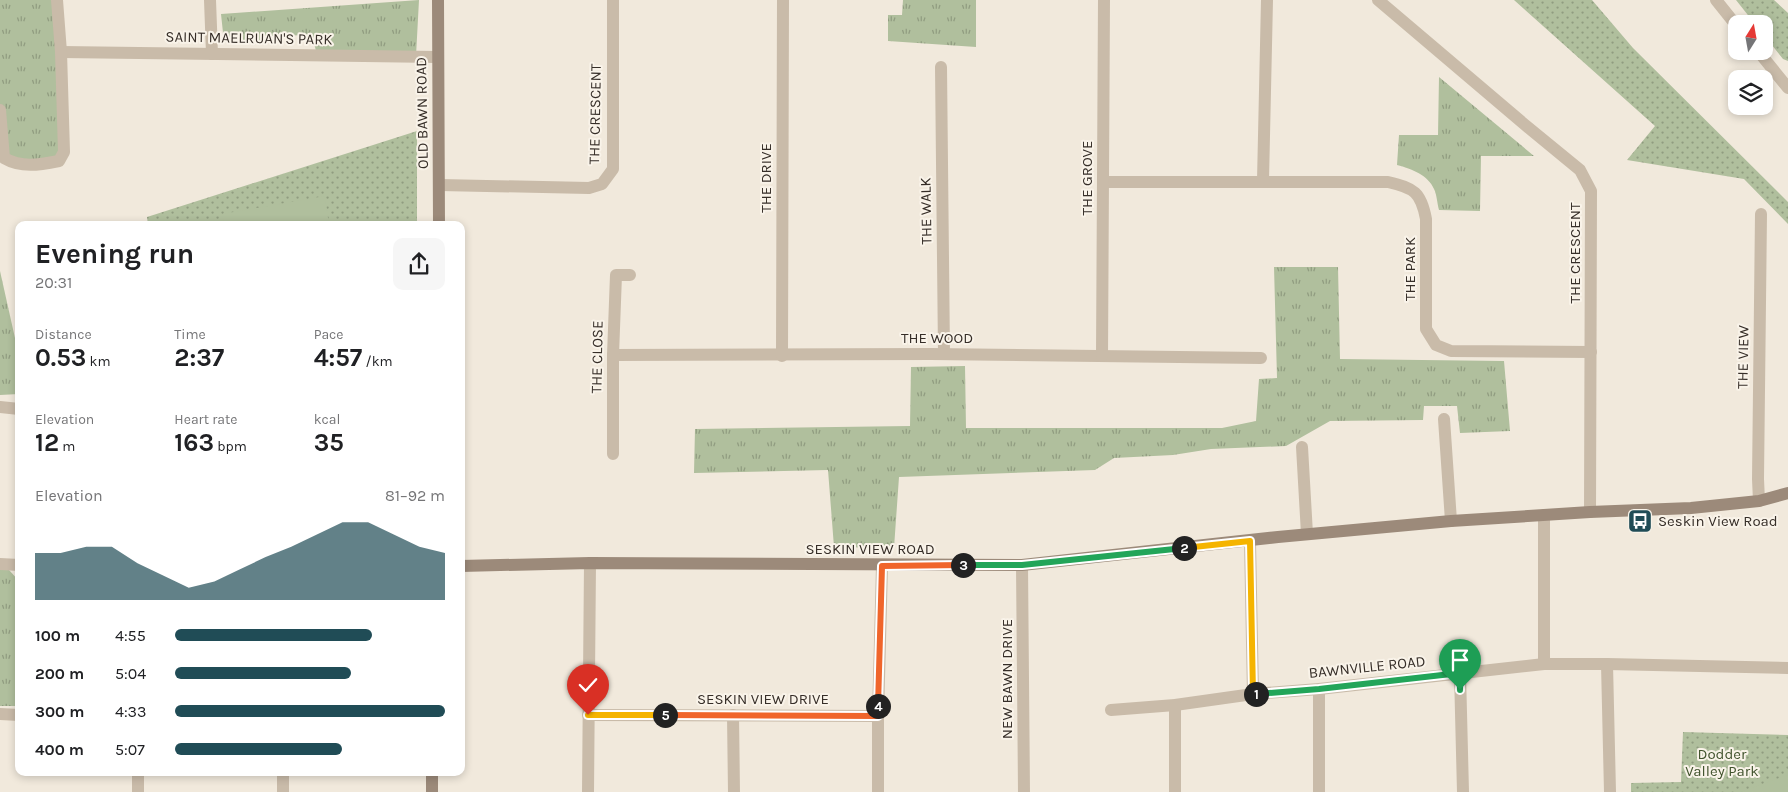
<!DOCTYPE html>
<meta charset="utf-8">
<style>
:root{--surface:#fff;--page:#f6f6f6;--text:#202124;--muted:#757577;--accent:#204c56}
body{margin:0;font-family:Karla,sans-serif;background:var(--page);color:var(--text);height:100vh;display:flex;flex-direction:column;font-size:19px;white-space:nowrap}
*{box-sizing:border-box;margin:0}
p{font-size:16px;color:var(--muted)}
.icon{flex:none;width:28px;height:28px;fill:none;stroke:currentColor;stroke-width:2;stroke-linecap:round;stroke-linejoin:round}
.map{position:relative;flex:1;overflow:hidden}
.panel{position:absolute;left:15px;top:221px;width:450px;height:555px;display:flex;flex-direction:column;background:var(--surface);border-radius:10px;box-shadow:0 2px 8px #0003}
.panel>*{flex:none}
.needle{width:32px;rotate:11deg}
.fabs{position:absolute;left:1728px;top:15px;display:grid;gap:10px}
.fabs a{display:grid;place-items:center;width:45px;height:45px;border-radius:10px;background:var(--surface);box-shadow:0 2px 8px #0003;font-size:25px}
.pin{position:absolute;display:grid;place-items:center;width:42px;height:42px;color:#fff;margin:-51px -21px;border-radius:50% 50% 50% 0;rotate:-45deg;box-shadow:0 0 5px #0007}
.pin .icon{rotate:45deg}
.km{position:absolute;width:25px;height:25px;margin:-12px;border-radius:50%;background:#222;color:#fff;font-size:14px;line-height:25px;text-align:center}
.round{display:grid;place-items:center;flex:none;width:52px;height:52px;border-radius:10px;background:var(--page)}
.headline{display:flex;align-items:center;justify-content:space-between;height:85px;padding:0 20px}
h1{font-size:28px;font-weight:700;line-height:38px}
.metrics{display:grid;grid-template-columns:repeat(3,1fr);gap:8px;height:85px;padding:5px 20px}
.metrics div{display:grid;align-content:center}
.metrics b{font-size:25px;font-weight:700}
.metrics small{font-size:14px;font-weight:400}
.metrics p{font-size:14px}
.chart{height:140px;padding:10px 20px}
.chart p{display:flex;justify-content:space-between}
.chart svg{width:100%;height:90px;margin-top:5px;fill:var(--accent);opacity:.7}
ul{padding:0 20px;list-style:none;font-size:16px}
li{display:grid;grid-template-columns:80px 60px 1fr;align-items:center;height:38px}
li i{height:12px;border-radius:6px;background:var(--accent)}
.map>svg:first-child{display:block}
.grass{fill:url(#grass-tufts)}
.park{fill:url(#park-dots)}
.garden{fill:#b0bf9d}
.lines{fill:none;stroke-linecap:round;stroke-linejoin:round}
.street{stroke:#c9bba9;stroke-width:12}
.secondary{stroke:#9c8a7a;stroke-width:12}
.split-1-casing{stroke:#fff;stroke-width:10}
.split-2-casing{stroke:#fff;stroke-width:10}
.split-3-casing{stroke:#fff;stroke-width:10}
.split-4-casing{stroke:#fff;stroke-width:10}
.split-5-casing{stroke:#fff;stroke-width:10}
.split-6-casing{stroke:#fff;stroke-width:10}
.split-1{stroke:#22a559;stroke-width:6}
.split-2{stroke:#f5b400;stroke-width:6}
.split-3{stroke:#22a559;stroke-width:6}
.split-4{stroke:#f0652b;stroke-width:6}
.split-5{stroke:#f0652b;stroke-width:6}
.split-6{stroke:#f5b400;stroke-width:6}
.labels{text-anchor:middle;stroke-width:4;stroke-linejoin:round;paint-order:stroke}
.street-label{font-size:15px;fill:#362e28;stroke:#f9f3e9}
.poi-label{font-size:15px;fill:#362e28;stroke:#f9f3e9;text-anchor:start}
.park-label{font-size:15px;fill:#41532d;stroke:#f9f3e9}
</style>
<div class="map">
<svg width="1788" height="792" viewBox="0 0 1788 792">
<defs>
<pattern id="grass-tufts" width="24" height="20" patternUnits="userSpaceOnUse" patternTransform="scale(1.25)"><rect width="24" height="20" fill="#b0bf9d"/><path d="M3 7l-1-3M5 7V3M7 7l1-3M15 17l-1-3M17 17v-4M19 17l1-3" fill="none" stroke="#909c80"/></pattern>
<pattern id="park-dots" width="8" height="8" patternUnits="userSpaceOnUse" patternTransform="scale(1.25)"><rect width="8" height="8" fill="#b0bf9d"/><path d="M2 2h.1M6 6h.1" fill="none" stroke="#909c80" stroke-width="1.8" stroke-linecap="round"/></pattern>
</defs>
<rect width="100%" height="100%" fill="#f1e9dc"/>
<g class="grass">
<path d="M0,0h57l2,161 -55,-3 -4,-48z"/>
<path d="M419,0l-3,56 -99,-1 -5,-20 -45,1 -4,7 -39,-1 -3,-28z"/>
<path d="M903,0h73v47l-88,-6v-26h14z"/>
<path d="M1439,77l95,79h-53l-1,55 -41,-1c-2,-7 -2,-15 -5,-21 -6,-14 -22,-20 -37,-24l2,-30h39z"/>
<path d="M1274,267h64l2,92 164,2 6,70 -50,2 -3,-27h-33l-1,14 -93,1 -44,25 -75,3 -38,6 -59,3 -19,12 -196,7 -5,71 -60,-1 -6,-77 -134,3 1,-44 215,-3 1,-59 54,-1 1,62h256l34,-7 3,-42 18,-1z"/>
<path d="M0,271l19,85v38l-19,1z"/>
<path d="M0,560l19,21 -2,125h-17z"/>
</g>
<g class="park">
<path d="M1514,0h78l41,48 155,154v22l-44,-45 -117,-19 28,-34z"/>
<path d="M1736,0h38l14,13v48l-5,-2 -19,-24v-11h-9z"/>
<path d="M417,131v94h-269l-1,-8z"/>
<path d="M1683,732l105,3v57h-157v-9l50,-1z"/>
</g>
<g class="garden">
<path d="M325,196l4,29h-105l-2,-11z"/>
<path d="M1788,775v17h-48z"/>
</g>
<g class="lines">
<g class="street">
<path d="M210,0l2,54"/>
<path d="M1378,0l146,124 56,46 11,21 -1,321"/>
<path d="M1716,0l20,25"/>
<path d="M1758,51l30,37"/>
<path d="M61,52l376,5"/>
<path d="M941,67l3,287"/>
<path d="M0,110l4,48c17,10 35,7 55,3l5,-9 -3,-100 -4,-52"/>
<path d="M1263,181l4,-181"/>
<path d="M1103,182h285c26,6 33,10 38,37v110l10,16 15,6 140,1"/>
<path d="M440,185l149,3 13,-4 11,-15v-169"/>
<path d="M613,355l318,-1 330,4"/>
<path d="M782,356l1,-356"/>
<path d="M1102,356l2,-356"/>
<path d="M0,407l19,2"/>
<path d="M1444,419l7,102"/>
<path d="M1302,447l5,87"/>
<path d="M613,454v-99l3,-80h14"/>
<path d="M1759,501l-1,-22 3,-265"/>
<path d="M1544,515v149"/>
<path d="M1250,541l3,153"/>
<path d="M0,564l19,1"/>
<path d="M1022,565l2,227"/>
<path d="M1607,664l3,128"/>
<path d="M1460,673l3,119"/>
<path d="M1111,710l64,-5 78,-11 66,-5 225,-25h63l181,4"/>
<path d="M0,714l19,1"/>
<path d="M588,715l290,1"/>
<path d="M733,715l1,77"/>
<path d="M283,772v20"/>
<path d="M138,792v-20"/>
<path d="M588,792l2,-229"/>
<path d="M878,792v-76l4,-150"/>
<path d="M1175,792v-87"/>
<path d="M1319,792v-103"/>
</g>
<g class="secondary">
<path d="M438,0l1,225"/>
<path d="M461,566l129,-3 432,2 256,-28 173,-16 139,-9 101,-4 68,-7 29,-8"/>
<path d="M432,792v-20"/>
</g>
</g>
<g class="lines">
<defs>
<path id="split-1" d="M1256,694l63,-5 141,-16v17"/>
<path id="split-2" d="M1184,548l66,-7 3,153h3"/>
<path id="split-3" d="M963,565h59l162,-17"/>
<path id="split-4" d="M878,706l4,-140 81,-1"/>
<path id="split-5" d="M665,715l213,1v-10"/>
<path id="split-6" d="M588,715h77"/>
</defs>
<use href="#split-1" class="split-1-casing"/>
<use href="#split-2" class="split-2-casing"/>
<use href="#split-3" class="split-3-casing"/>
<use href="#split-4" class="split-4-casing"/>
<use href="#split-5" class="split-5-casing"/>
<use href="#split-6" class="split-6-casing"/>
<use href="#split-1" class="split-1"/>
<use href="#split-2" class="split-2"/>
<use href="#split-3" class="split-3"/>
<use href="#split-4" class="split-4"/>
<use href="#split-5" class="split-5"/>
<use href="#split-6" class="split-6"/>
</g>
<defs>
<symbol id="bus-square" viewBox="-11 -11 22 22"><rect x="-9" y="-9" width="18" height="18" rx="4" fill="#204c56" stroke="#f9f3e9"/><path d="M-5-6H5V4H4V6H2V4H-2V6H-4V4H-5ZM-3.5-4V0h7V-4ZM-3.5 1.2v1.5H-2V1.2ZM2 1.2v1.5H3.5V1.2Z" fill="#fff"/></symbol>
</defs>
<g fill-rule="evenodd">
<use href="#bus-square" x="1626" y="507" width="28" height="28"/>
</g>
<g class="labels">
<g class="street-label">
<text transform="translate(249 38) rotate(1)" y="5">SAINT MAELRUAN'S PARK</text>
<text transform="translate(422 113) rotate(-91)" y="5">OLD BAWN ROAD</text>
<text transform="translate(595 114) rotate(-89)" y="5">THE CRESCENT</text>
<text transform="translate(766 178) rotate(-90)" y="5">THE DRIVE</text>
<text transform="translate(1087 178) rotate(-90)" y="5">THE GROVE</text>
<text transform="translate(926 211) rotate(-91)" y="5">THE WALK</text>
<text transform="translate(1575 253) rotate(-90)" y="5">THE CRESCENT</text>
<text transform="translate(1410 269) rotate(-90)" y="5">THE PARK</text>
<text x="937" y="343">THE WOOD</text>
<text transform="translate(597 357) rotate(-89)" y="5">THE CLOSE</text>
<text transform="translate(1743 357) rotate(-89)" y="5">THE VIEW</text>
<text x="870" y="554">SESKIN VIEW ROAD</text>
<text transform="translate(1367 667) rotate(-6)" y="5">BAWNVILLE ROAD</text>
<text transform="translate(1007 679) rotate(-90)" y="5">NEW BAWN DRIVE</text>
<text x="763" y="704">SESKIN VIEW DRIVE</text>
</g>
<g class="poi-label">
<text x="1658" y="526">Seskin View Road</text>
</g>
<g class="park-label">
<text x="1722" y="759">Dodder<tspan x="1722" dy="17">Valley Park</tspan></text>
</g>
</g>
</svg>
<div class="fabs">
<a><svg class="needle" viewBox="-14 -14 28 28"><path d="M0-13l5 13h-10z" fill="#e53935"/><path d="M0 13l5-13h-10z" fill="#757577"/></svg></a>
<a><svg class="icon" aria-label="layers" viewBox="0 0 24 24"><path d="M12 4l9 5-9 5-9-5zM3 14l9 5 9-5"/></svg></a>
</div>
<div class="pin" style="left:1460px;top:690px;background:#1e9e55"><svg class="icon" aria-label="arrive" viewBox="0 0 24 24"><path d="M6 21V4h12l-3 4 3 4H6"/></svg></div>
<div class="pin" style="left:588px;top:715px;background:#d93025"><svg class="icon" aria-label="check" viewBox="0 0 24 24"><path d="M5 12l5 5 9-10"/></svg></div>
<b class="km" style="left:1256px;top:694px">1</b>
<b class="km" style="left:1184px;top:548px">2</b>
<b class="km" style="left:963px;top:565px">3</b>
<b class="km" style="left:878px;top:706px">4</b>
<b class="km" style="left:665px;top:715px">5</b>
<section class="panel">
<div class="headline"><div><h1>Evening run</h1><p>20:31</p></div><a class="round"><svg class="icon" aria-label="share" viewBox="0 0 24 24"><path d="M12 15V3M7 8l5-5 5 5M5 13v7h14v-7"/></svg></a></div>
<div class="metrics">
<div><p>Distance</p><b>0.53<small> km</small></b></div>
<div><p>Time</p><b>2:37</b></div>
<div><p>Pace</p><b>4:57<small> /km</small></b></div>
</div>
<div class="metrics">
<div><p>Elevation</p><b>12<small> m</small></b></div>
<div><p>Heart rate</p><b>163<small> bpm</small></b></div>
<div><p>kcal</p><b>35</b></div>
</div>
<div class="chart"><p><span>Elevation</span>81–92 m</p>
<svg viewBox="0 0 160 44" preserveAspectRatio="none"><path d="M0 44V21L10 21L20 18L30 18L40 26L50 32L60 38L70 35L80 29L90 23L100 18L110 12L120 6L130 6L140 12L150 18L160 21V44z"/></svg>
</div>
<ul>
<li><b>100 m</b>4:55<i style="width:73%"></i></li>
<li><b>200 m</b>5:04<i style="width:65%"></i></li>
<li><b>300 m</b>4:33<i style="width:100%"></i></li>
<li><b>400 m</b>5:07<i style="width:62%"></i></li>
</ul>
</section>
</div>
